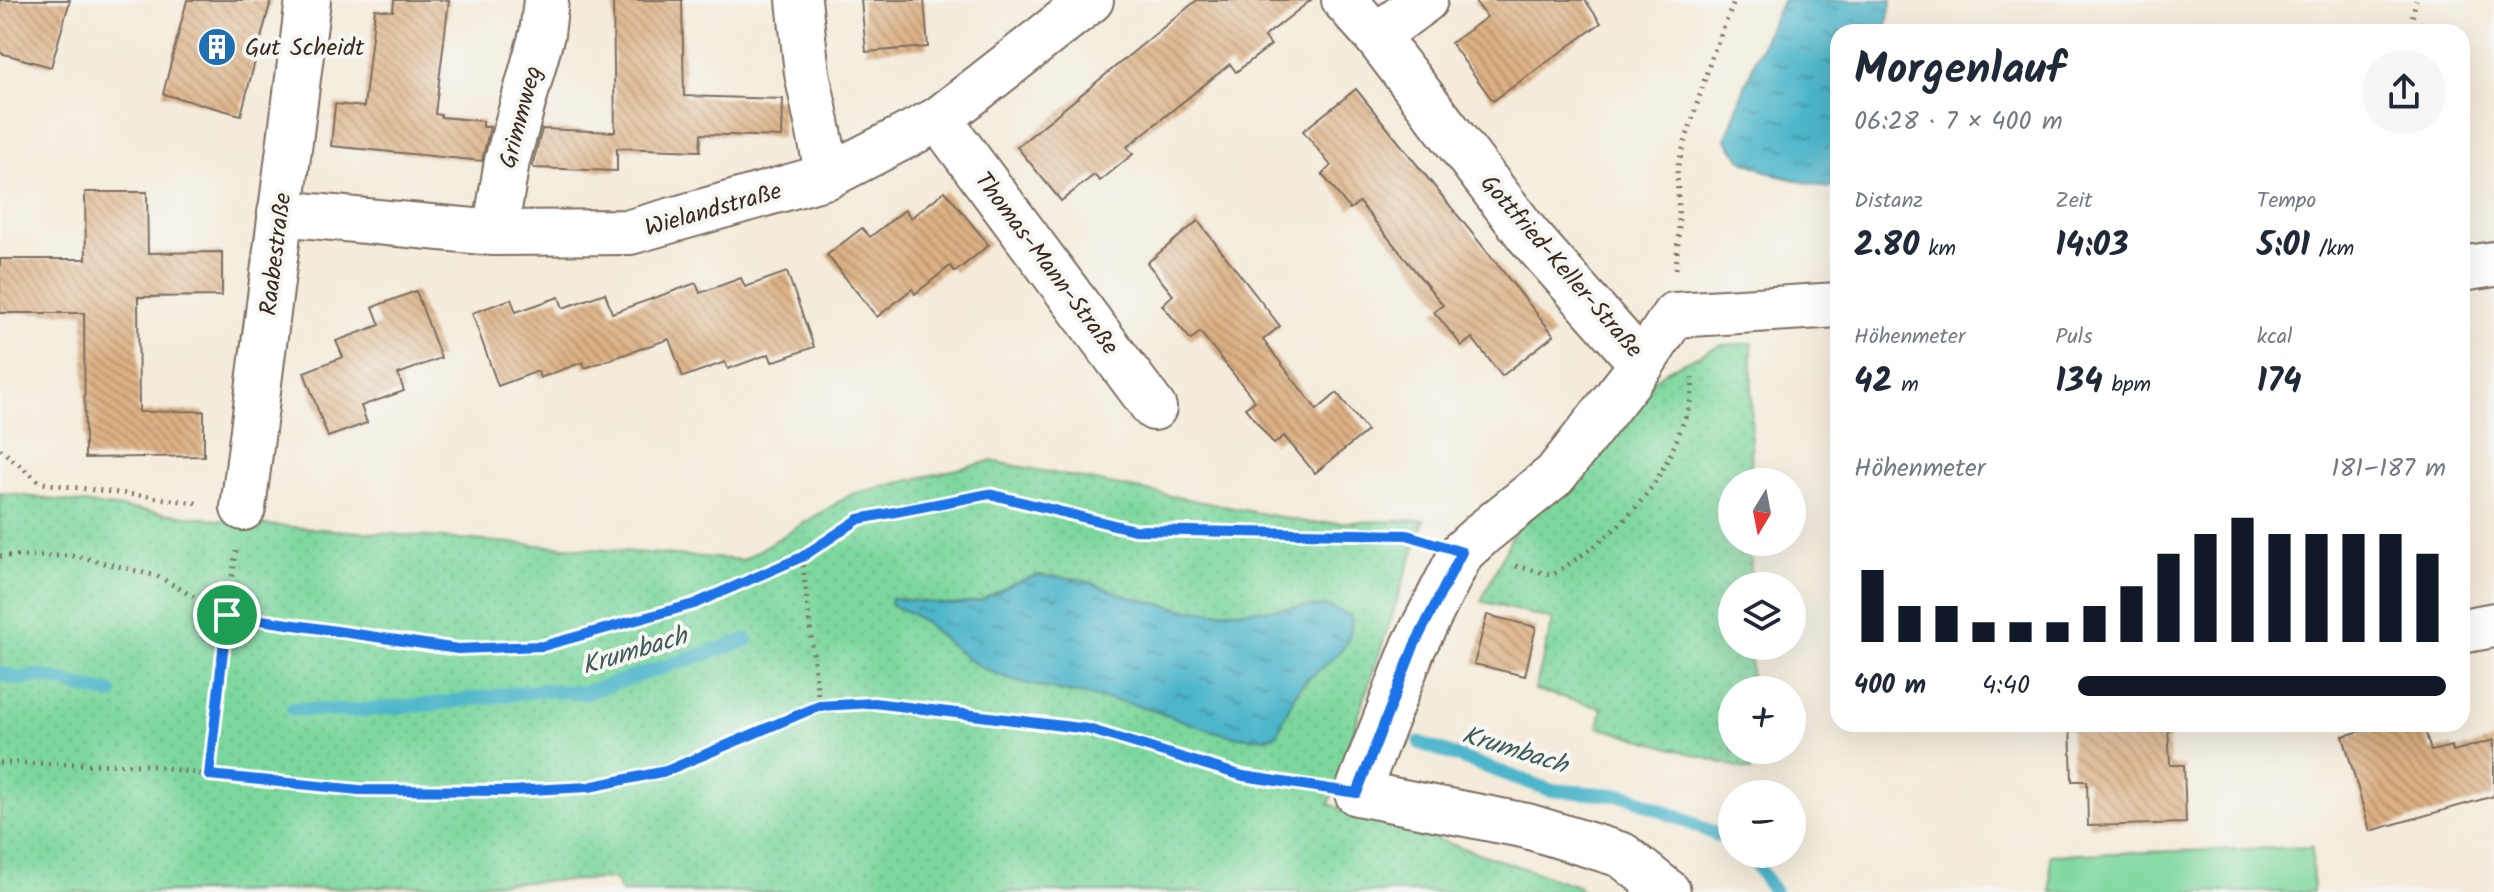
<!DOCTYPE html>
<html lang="de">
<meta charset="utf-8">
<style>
:root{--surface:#fff;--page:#f6f6f7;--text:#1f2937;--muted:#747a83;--accent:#111827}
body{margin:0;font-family:Kalam,sans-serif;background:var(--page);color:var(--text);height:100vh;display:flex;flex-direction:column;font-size:30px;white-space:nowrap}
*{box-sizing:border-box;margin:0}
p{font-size:26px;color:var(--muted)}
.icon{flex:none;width:44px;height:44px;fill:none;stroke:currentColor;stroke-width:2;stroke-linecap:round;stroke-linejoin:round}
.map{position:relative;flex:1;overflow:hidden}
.drawer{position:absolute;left:1830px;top:24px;width:640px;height:708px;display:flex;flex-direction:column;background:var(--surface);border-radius:24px;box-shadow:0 8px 32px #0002}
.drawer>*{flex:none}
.needle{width:52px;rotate:190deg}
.buttons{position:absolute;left:1718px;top:468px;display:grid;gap:16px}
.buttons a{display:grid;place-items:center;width:88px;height:88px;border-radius:50%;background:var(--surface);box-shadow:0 8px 32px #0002;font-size:40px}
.pin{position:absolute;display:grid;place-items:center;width:68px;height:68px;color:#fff;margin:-34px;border:4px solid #fff;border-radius:50%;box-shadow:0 2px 8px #0007}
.round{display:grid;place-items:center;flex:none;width:84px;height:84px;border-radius:42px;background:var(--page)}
.head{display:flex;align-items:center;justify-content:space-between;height:136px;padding:0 24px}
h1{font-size:44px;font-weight:700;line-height:60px}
.figures{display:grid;grid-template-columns:repeat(3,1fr);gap:12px;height:136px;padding:8px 24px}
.figures div{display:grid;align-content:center}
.figures b{font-size:34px;font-weight:700}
.figures small{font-size:22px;font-weight:400}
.figures p{font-size:22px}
.chart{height:224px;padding:16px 24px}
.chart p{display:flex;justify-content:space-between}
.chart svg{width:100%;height:144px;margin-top:8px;stroke:var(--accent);stroke-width:6}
ul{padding:0 24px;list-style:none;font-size:26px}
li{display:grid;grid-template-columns:128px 96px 1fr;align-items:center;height:60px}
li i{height:20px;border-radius:10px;background:var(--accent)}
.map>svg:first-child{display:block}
.grass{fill:url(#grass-dots);stroke:#5c805e;stroke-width:2}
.garden{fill:#7cd79d;stroke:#5c805e;stroke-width:2}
.water{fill:url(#water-ripples);stroke:#447074;stroke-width:2}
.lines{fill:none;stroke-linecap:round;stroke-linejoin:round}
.stream{stroke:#4db6ca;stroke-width:14}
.building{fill:url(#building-back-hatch)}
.minor-casing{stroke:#7c6e60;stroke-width:48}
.path{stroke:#7c6e60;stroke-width:5;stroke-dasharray:2 6;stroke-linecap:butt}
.minor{stroke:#fff;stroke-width:44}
.route-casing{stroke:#fff;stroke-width:16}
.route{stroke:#1a73e8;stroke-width:10}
.labels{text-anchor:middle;stroke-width:8;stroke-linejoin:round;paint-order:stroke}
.poi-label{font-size:24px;fill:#3b2a1e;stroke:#f6f6f2;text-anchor:start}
.street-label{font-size:24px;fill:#3b2a1e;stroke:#f6f6f2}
.water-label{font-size:26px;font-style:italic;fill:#415b5a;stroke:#f6f6f2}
</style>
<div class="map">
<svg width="2494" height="892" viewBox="0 0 2494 892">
<defs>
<pattern id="grass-dots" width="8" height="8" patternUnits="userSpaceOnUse" patternTransform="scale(2)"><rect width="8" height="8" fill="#7cd79d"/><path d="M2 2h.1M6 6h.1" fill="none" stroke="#6cb987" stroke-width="1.8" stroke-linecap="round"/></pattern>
<pattern id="water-ripples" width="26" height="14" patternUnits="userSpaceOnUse" patternTransform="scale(2)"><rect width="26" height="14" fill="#4db6ca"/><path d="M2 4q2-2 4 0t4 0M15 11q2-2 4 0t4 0" fill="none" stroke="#4194a3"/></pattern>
<pattern id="building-back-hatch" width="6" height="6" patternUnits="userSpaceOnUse" patternTransform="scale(2)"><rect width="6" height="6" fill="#dcb083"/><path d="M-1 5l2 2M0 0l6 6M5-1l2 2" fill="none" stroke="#b48f6b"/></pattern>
</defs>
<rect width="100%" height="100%" fill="#f6f6f2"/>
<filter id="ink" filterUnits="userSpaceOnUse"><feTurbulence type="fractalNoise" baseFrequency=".0125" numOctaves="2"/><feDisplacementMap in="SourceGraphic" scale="16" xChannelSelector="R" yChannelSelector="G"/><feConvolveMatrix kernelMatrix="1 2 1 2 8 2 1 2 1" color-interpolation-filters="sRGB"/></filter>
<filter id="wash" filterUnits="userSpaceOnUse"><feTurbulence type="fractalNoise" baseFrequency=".006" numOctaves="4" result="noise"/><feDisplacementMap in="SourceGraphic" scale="32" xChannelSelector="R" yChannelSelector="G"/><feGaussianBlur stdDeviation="1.8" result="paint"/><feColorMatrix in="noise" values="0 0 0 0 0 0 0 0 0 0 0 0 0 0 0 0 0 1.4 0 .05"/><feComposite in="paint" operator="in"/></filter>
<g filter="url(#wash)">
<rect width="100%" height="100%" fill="#f4ebda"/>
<g class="grass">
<path d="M1752,343l-1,139h-19v60h19v44h-19v60h19v44h-19v60h19v21l-153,-44 4,-19 -67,-18 18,-70 -72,-19 34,-71 132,-145 20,-15 54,-25z"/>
<path d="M991,461l320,62 113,-3 -95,284 249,82 4,6h-961l-6,-13 -389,13h-226v-399l252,31 491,36 109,-66z"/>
</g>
<path class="garden" d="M2312,847l1,45h-262l-1,-37z"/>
<g class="water">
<path d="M1783,0h109l-7,32h-47v151l-10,5 -53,-13 -34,-15 -15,-21c16,-48 34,-94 57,-139z"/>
<path d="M1037,575l44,4 48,18 53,12 33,3 112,-6 24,10c5,38 -31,47 -52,73 -10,13 -15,31 -22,46 -13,5 -33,3 -48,0 -34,-8 -66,-23 -99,-31 -49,-12 -104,-14 -149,-37 -32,-16 -54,-53 -90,-61l-1,-3 1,-5 62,7 27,-4 34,-18z"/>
</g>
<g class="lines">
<g class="stream">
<path d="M0,673l19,6 19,-3 25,5 21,7 27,5"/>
<path d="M293,709l60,2 81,-7 109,-14 41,3 163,-53"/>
<path d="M1420,743l130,47 78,6 104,45"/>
<path d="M1750,854l24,38"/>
</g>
</g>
<g id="blocks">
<g class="building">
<path d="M0,0h70l-19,67 -51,-14z"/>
<path d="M187,0h84l-30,115 -78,-21z"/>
<path d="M394,0h55l-14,114 6,1v2l42,4v6h7l-8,34 -151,-15 4,-42 29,3 11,-98 18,2z"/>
<path d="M613,0h69l2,96 99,3 -1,38 -81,-3 -1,17 -83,-3v23l-83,-3 -2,-2 10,-37 73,3z"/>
<path d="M861,0h63l4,47 -62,5z"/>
<path d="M1197,0h114l-47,37 7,8 -35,27 -6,-8 -103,83 6,7 -33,27 -6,-6 -33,26 -44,-54z"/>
<path d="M1474,0h111l16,23 -108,78 -42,-58 36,-26z"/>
<path d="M1356,89l198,246 -52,41 -30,-38 -10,8 -28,-34 9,-7 -44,-54 -40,-49 -9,7 -28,-35 9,-8 -28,-35z"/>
<path d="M945,191l44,54 -34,27 -5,-6 -35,28 -3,-5 -35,28 -50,-62 35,-27 8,9 35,-27 6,8z"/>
<path d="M85,192h62l1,61 74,-1v44l-84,1 1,115 65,-1v45l-119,2 -1,-145h-84v-54h86z"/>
<path d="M1198,221l82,105 -17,14 54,70 20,-17 30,38 -52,42 -31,-37 -10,8 -29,-36 10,-7 -55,-69 -9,8 -29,-35 11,-10 -26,-32z"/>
<path d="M787,272l27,75 -42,15 -3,-8 -41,15 -3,-7 -42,15 -14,-38 -84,29 -2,-6 -43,16 -2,-7 -40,15 -26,-73 39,-14 5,13 43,-15 4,11 42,-15 7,20 84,-30 4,10 41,-15 4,9z"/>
<path d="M416,291l25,67 -43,16 6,17 -43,15 6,17 -39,14 -24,-65 39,-15 -7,-16 44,-16 -7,-18z"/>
<path d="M1487,615l49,12 -11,49 -51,-12z"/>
<path d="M2070,724h98l2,41h14l2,58 -98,3 -1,-45h-15z"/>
<path d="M2387,724h36l8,27 21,-5 1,5 41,-11v56l-124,35 -27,-95z"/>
</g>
</g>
</g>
<g filter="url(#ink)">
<use href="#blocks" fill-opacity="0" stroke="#7c6e60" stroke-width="2"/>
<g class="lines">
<defs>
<g id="minor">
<path d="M799,0l8,73 21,103"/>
<path d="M1344,0l32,36 152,199 114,129 32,-49 164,-10"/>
<path d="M1376,36l49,-36"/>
<path d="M939,119l215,289"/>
<path d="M280,213l215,20 135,-1 198,-56 111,-57 152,-119"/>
<path d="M495,233l12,-72 35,-127 4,-34"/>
<path d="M2462,269l32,-5"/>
<path d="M1642,364l-87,111 -71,57 -22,20 -48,94 -57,147 170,33 95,29 46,37"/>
<path d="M243,508l65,-508"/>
<path d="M2462,631l32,-6"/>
</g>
</defs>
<use href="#minor" class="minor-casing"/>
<g class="path">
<path d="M2409,32l7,-32"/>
<path d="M1676,269l3,-42 -2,-59 35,-112 23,-56"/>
<path d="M0,449l41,34 156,20"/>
<path d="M0,556h77l80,20 70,39 231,34 85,-3 151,-42 108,-47 57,-38 130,-25 145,36 273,5 11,4"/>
<path d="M802,557l17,149"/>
<path d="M1516,566l36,9c61,-38 105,-77 129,-147 8,-21 13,-30 11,-54"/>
<path d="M0,763l147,2 62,10 150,15 151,1 79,-4 77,-16 153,-65 55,-3 214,26 155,47 70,11"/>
<path d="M209,775l18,-160 9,-64"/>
</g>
<use href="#minor" class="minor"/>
</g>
</g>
<g class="lines" filter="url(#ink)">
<defs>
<path id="route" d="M989,494l145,36 273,5 55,17 -48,94 -57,147 -114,-17 -155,-47 -214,-26 -55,3 -153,65 -77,16 -79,4 -151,-1 -150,-15 18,-160 231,34 85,-3 151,-42 108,-47 57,-38z"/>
</defs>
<use href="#route" class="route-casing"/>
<use href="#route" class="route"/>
</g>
<defs>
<symbol id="building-disc" viewBox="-11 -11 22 22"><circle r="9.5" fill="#1f6fb2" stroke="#f6f6f2"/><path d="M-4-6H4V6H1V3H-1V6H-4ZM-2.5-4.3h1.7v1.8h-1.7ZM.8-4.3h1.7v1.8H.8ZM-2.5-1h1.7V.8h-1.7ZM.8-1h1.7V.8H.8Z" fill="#fff"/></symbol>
</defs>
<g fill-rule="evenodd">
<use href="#building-disc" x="195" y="25" width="44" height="44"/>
</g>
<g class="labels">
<g class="poi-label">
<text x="245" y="55">Gut Scheidt</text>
</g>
<g class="street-label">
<text transform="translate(520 117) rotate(-75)" y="8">Grimmweg</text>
<text transform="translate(713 209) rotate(-16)" y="8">Wielandstraße</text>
<text transform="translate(275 254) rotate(-83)" y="8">Raabestraße</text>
<text transform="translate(1047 263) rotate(53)" y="8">Thomas-Mann-Straße</text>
<text transform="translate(1562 266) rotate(49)" y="8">Gottfried-Keller-Straße</text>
</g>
<g class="water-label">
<text transform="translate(634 650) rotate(-17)" y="9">Krumbach</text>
<text transform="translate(1515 749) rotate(17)" y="9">Krumbach</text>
</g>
</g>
</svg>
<div class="buttons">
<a><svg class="needle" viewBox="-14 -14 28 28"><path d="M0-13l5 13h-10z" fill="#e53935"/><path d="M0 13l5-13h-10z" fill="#747a83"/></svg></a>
<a><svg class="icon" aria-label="layers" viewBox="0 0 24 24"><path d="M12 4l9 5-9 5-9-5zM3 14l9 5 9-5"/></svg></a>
<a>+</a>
<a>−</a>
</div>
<div class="pin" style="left:227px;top:615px;background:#1e9e55"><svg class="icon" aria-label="arrive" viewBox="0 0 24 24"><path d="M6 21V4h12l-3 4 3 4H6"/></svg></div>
<section class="drawer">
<div class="head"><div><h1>Morgenlauf</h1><p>06:28 · 7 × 400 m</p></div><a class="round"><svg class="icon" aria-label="share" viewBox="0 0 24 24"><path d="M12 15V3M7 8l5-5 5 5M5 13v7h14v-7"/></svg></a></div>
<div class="figures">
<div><p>Distanz</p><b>2.80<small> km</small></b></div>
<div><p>Zeit</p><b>14:03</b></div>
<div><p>Tempo</p><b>5:01<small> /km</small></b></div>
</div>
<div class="figures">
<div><p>Höhenmeter</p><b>42<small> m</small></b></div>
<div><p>Puls</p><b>134<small> bpm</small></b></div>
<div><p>kcal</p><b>174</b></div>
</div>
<div class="chart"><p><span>Höhenmeter</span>181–187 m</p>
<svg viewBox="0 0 160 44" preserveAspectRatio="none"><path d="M5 44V22M15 44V33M25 44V33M35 44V38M45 44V38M55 44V38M65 44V33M75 44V27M85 44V17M95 44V11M105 44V6M115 44V11M125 44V11M135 44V11M145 44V11M155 44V17"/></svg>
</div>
<ul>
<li><b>400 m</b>4:40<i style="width:100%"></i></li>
</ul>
</section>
</div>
